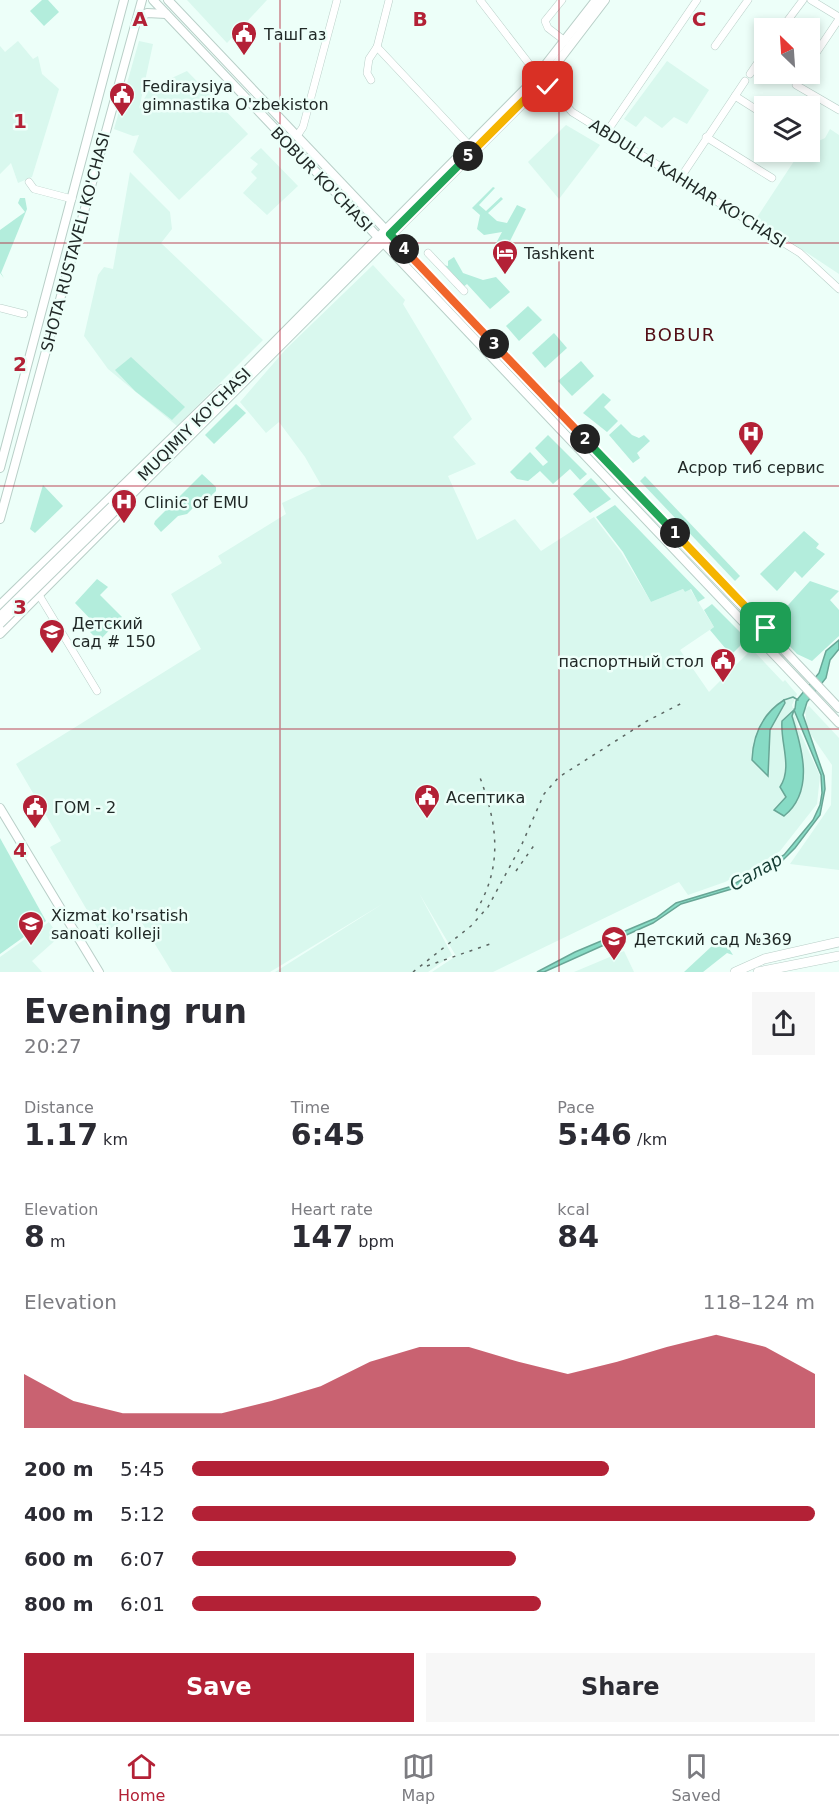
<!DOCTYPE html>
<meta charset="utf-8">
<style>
:root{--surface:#fff;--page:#f7f7f7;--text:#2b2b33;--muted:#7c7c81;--line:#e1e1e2;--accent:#b32136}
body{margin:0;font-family:"DejaVu Sans",sans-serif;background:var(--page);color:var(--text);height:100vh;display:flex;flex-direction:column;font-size:22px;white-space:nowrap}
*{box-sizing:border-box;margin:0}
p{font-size:20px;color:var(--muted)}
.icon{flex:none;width:33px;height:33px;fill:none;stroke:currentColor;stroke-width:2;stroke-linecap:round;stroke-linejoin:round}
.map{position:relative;height:972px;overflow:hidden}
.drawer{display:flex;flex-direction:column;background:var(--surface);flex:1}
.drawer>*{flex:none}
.needle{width:39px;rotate:335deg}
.fabs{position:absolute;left:754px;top:18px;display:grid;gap:12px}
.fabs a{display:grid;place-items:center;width:66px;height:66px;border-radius:0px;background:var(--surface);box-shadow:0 3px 9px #0003;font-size:30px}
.pin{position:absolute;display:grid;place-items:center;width:51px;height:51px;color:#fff;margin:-26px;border-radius:12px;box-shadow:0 3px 9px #0006}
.km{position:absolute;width:30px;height:30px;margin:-15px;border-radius:50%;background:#222;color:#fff;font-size:16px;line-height:30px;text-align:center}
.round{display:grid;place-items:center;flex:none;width:63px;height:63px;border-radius:0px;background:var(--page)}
.headline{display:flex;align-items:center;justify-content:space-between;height:102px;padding:0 24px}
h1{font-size:33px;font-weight:600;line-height:45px}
.stats{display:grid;grid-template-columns:repeat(3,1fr);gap:9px;height:102px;padding:6px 24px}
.stats div{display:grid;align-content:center}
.stats b{font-size:30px;font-weight:600}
.stats small{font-size:16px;font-weight:400}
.stats p{font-size:16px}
.chart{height:168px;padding:12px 24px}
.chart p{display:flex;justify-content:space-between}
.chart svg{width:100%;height:108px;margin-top:6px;fill:var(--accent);opacity:.7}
.primary-button{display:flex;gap:12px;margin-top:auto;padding:12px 24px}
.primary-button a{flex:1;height:69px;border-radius:0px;background:var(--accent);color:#fff;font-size:24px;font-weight:600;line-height:69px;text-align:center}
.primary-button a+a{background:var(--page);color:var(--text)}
ul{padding:0 24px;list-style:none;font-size:20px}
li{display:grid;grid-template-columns:96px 72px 1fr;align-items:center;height:45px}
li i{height:15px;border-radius:8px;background:var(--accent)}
.tab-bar{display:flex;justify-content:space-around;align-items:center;height:84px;border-top:2px solid var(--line);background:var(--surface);font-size:16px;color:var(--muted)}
.tab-bar a{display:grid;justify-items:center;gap:3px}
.tab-bar .selected{color:var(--accent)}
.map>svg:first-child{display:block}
.built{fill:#d9f8ee}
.green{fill:#b3eddc}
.water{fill:#87dbc5;stroke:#68a696;stroke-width:1.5}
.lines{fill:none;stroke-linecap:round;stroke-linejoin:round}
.stream{stroke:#68a696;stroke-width:1.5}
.minor-casing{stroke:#b9cfc8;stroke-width:8}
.major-casing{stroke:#b9cfc8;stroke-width:10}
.highway-casing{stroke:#b9cfc8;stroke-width:10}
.minor{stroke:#fff;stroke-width:7}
.major{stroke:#fff;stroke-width:8}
.highway{stroke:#fff;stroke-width:9}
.rail{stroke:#5b6662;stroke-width:1.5;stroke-dasharray:3 6;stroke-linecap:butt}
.major-bridge-casing{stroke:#b9cfc8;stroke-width:10;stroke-linecap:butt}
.major-bridge{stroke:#fff;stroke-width:8}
.split-1-casing{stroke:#fff;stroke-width:12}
.split-2-casing{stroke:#fff;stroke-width:12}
.split-3-casing{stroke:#fff;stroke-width:12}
.split-4-casing{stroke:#fff;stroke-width:12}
.split-5-casing{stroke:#fff;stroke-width:12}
.split-6-casing{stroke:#fff;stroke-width:12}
.split-1{stroke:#f5b400;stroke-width:8}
.split-2{stroke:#22a559;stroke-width:8}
.split-3{stroke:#f0652b;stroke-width:8}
.split-4{stroke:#f0652b;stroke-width:8}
.split-5{stroke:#22a559;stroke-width:8}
.split-6{stroke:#f5b400;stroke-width:8}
.grid{fill:none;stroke:#b32136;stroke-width:1.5;stroke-opacity:0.55}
.labels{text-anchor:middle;stroke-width:5;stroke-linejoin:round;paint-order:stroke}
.poi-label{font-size:16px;fill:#212927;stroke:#edfff9;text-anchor:start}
.street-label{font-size:16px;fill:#212927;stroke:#edfff9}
.neighbourhood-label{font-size:18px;letter-spacing:1.5px;fill:#520d15;stroke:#edfff9}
.water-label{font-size:18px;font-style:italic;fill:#153c33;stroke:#edfff9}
.grid-label{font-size:20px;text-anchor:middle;font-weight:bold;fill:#b32136;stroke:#edfff9;stroke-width:5;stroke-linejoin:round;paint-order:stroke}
</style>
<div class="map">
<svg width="839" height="972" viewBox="0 0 839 972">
<rect width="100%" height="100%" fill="#edfff9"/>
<g class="built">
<path d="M187,0h80l-40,43z"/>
<path d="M18,41l15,18 5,-3 4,18 17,15 -27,88 -14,6 -7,-20 -11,11v-128l5,6z"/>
<path d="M139,41l14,3 -14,65 11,-21 37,-17 61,63 -69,66 -46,-48 6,-17 -6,1 -19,-7z"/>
<path d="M667,61l42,29 -22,34 -13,-7 -12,11 -17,-12 -9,11 -12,-8z"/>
<path d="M566,125l34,20 -41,54 -31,-37z"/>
<path d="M830,129l9,6v139l-83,-55 44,-67h10v-7l15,-7z"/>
<path d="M261,148l37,38 -31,29 -24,-22 14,-15 -6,-6 7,-8 -8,-6z"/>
<path d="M130,172l40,40 2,17 -11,14 102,97 -86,86 -69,-57 -24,-33 14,-61 6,-8 9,2z"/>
<path d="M373,265l32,35 -2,4 69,115 -19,18 23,27 -28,12 29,64 38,-21 26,32 53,-34 27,35 30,50 32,-13 2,3 5,-3 24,38 -34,23 29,42 43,-43 31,33 2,-2 5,6 7,8 -5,11 7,25 21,46 -3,28 -37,47 -27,17 -28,14 -37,13 -9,-13 -186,90h-61l24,-16 -37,-63 33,62 -24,17h-153l109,-69 -114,69h-98l-36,-59 -35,21 -51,-87 11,-6 -45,-77 185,-115 -30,-55 51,-31 -4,-7 68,-42 -4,-11 39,-18 -16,-28 -26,-35 -13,11 -26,-31 46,-53z"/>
<path d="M809,706l30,32v132l-49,-6 41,-59 1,-40 -25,-36 -2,-20z"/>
<path d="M49,922l10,15 -27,24 10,11h-42v-15z"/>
<path d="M624,951l10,21h-60z"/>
</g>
<g class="green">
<path d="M42,0h6l11,12 -15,14 -14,-15z"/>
<path d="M493,187l2,1 -16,17 7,6 15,-14 2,2 -15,14 9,8 10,2 10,-18 9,4 -22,44 -10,-6 8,-15 -18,3 -7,-6 3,-14 -8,-7z"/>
<path d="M20,198h5l2,11 -26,64 3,5 -4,-5v-43l25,-18 -7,-9z"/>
<path d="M454,257l9,16 20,7 13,-3 14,15 -20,17 -23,-25 -4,3 -20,-22 5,1v-5z"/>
<path d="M528,306l14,14 -23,21 -13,-15z"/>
<path d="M554,333l13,15 -22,20 -13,-15z"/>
<path d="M131,357l54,50 -13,13 -37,-29 -20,-21z"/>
<path d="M581,361l13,15 -22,20 -14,-15z"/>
<path d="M603,393l8,7 -7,7 14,14 -11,11 -24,-19z"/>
<path d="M236,404l10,9 -32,31 -9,-9z"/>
<path d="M621,424l11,11 7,3 5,-3 6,6 -13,12 3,5 -7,5 -24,-28z"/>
<path d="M548,435l39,39 -7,6 -10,-11 -17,15 -13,-13 -12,10 -11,-2 -7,-7 20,-20 13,14 5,-4 -13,-14z"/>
<path d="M202,474l14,13v4l-7,7 -8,2 -14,14 -9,2 -17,16 -7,-8 1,-3z"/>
<path d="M645,476l95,100 -5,5 -95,-100z"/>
<path d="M591,478l20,21 -21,14 -17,-19z"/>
<path d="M43,485l20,21 -28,27 -5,-4z"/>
<path d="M615,505l90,93 -7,4 -7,-13 -6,3 -2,-3 -32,13 -28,-50 -27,-35z"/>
<path d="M804,531l15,13 -3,4 9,6 -23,24 -7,-7 -18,20 -17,-17z"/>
<path d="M97,579l11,8 -8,8 22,22 -23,24 -9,-9 6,-7 -21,-22z"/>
<path d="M810,581l29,10 -9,9 9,10v26l-27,25 -15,-7 -27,-29z"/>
<path d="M712,604l35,35 -16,16 -21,-25 4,-3 -10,-17z"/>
<path d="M0,838l46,83 -46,33z"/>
<path d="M725,934l5,7 -4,3 7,11 -6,-2 -24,19h-19z"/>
</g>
<g class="water">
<path d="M839,640v9l-9,11 -4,18 -19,24 -4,13 21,61 1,13 -5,26 -25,33 -13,13 -47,27 -54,16 -28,19 -109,49h-7l38,-20 81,-34 20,-15 53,-16 55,-32 29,-35 7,-15 2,-12 -1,-18 -27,-65 -2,6c10,32 23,75 -8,100l-10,-6 12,-13 -6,-10c13,-20 0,-44 2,-66l13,-12 1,-8 23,-28 7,-22z"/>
<path d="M784,700l1,3 -15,27 -2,46 -16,-16c1,-26 10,-46 32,-60z"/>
</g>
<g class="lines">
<path class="stream" d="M784,700l9,-3 5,3"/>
<defs>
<g id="minor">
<path d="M480,0l50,65 42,47 228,141 39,36"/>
<path d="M562,0l-17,21 3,7 17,13"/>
<path d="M811,0l28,17"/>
<path d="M782,28l21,-28"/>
<path d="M715,46l33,-46"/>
<path d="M377,47l92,98"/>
<path d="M810,62l29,-43"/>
<path d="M750,74l15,-22"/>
<path d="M802,74l-6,11 43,25"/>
<path d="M371,80l-4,-7 2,-14 8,-12 12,-47"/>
<path d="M735,96l30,19"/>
<path d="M606,133l91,-133"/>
<path d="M297,136l6,-9 34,-127"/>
<path d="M706,137l66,41"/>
<path d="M679,180l66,-99"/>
<path d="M29,182l5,7 38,10"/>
<path d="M428,253l36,38"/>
<path d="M0,308l24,6"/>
<path d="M39,595l58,96"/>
</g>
<g id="major">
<path d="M153,0l686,723"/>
<path d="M168,0l671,708"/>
<path d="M137,20l10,-7 19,1"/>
<path d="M0,468l124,-468"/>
<path d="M112,506l420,-424 64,-82"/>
<path d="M116,510l421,-421 68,-89"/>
<path d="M0,519l142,-519"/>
<path d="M0,605l222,-216"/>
<path d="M0,634l126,-127"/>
<path d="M0,808l99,164"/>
</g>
<g id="highway">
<path d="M735,972l29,-13 75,-17"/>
<path d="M758,972l81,-16"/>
</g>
</defs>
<use href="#minor" class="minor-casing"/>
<use href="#major" class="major-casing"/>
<use href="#highway" class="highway-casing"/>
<use href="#minor" class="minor"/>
<use href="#major" class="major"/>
<use href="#highway" class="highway"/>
<g class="rail">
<path d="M516,871l19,-27"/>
<path d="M476,911c28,-46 21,-89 3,-136"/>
<path d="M427,966l66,-23"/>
<path d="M413,972l58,-46 17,-19 34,-63 22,-50 15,-17 88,-56 37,-19"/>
</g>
<defs>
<g id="major-bridge">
<path d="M0,616l112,-110"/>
<path d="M0,624l116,-114"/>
</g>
</defs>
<use href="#major-bridge" class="major-bridge-casing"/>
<use href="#major-bridge" class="major-bridge"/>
</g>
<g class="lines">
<defs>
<path id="split-1" d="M675,533l91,95"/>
<path id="split-2" d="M585,439l90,94"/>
<path id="split-3" d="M494,344l91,95"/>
<path id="split-4" d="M404,249l90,95"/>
<path id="split-5" d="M404,249l-14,-15 78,-78"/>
<path id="split-6" d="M468,156l75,-75 5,6"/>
</defs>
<use href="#split-1" class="split-1-casing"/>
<use href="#split-2" class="split-2-casing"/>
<use href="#split-3" class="split-3-casing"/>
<use href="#split-4" class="split-4-casing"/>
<use href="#split-5" class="split-5-casing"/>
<use href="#split-6" class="split-6-casing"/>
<use href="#split-1" class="split-1"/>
<use href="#split-2" class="split-2"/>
<use href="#split-3" class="split-3"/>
<use href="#split-4" class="split-4"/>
<use href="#split-5" class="split-5"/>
<use href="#split-6" class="split-6"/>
</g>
<path class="grid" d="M280,0v972M559,0v972M0,243h839M0,486h839M0,729h839"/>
<defs>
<symbol id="civic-pin" viewBox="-11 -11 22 30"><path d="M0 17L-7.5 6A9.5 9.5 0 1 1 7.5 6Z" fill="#b32136" stroke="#edfff9"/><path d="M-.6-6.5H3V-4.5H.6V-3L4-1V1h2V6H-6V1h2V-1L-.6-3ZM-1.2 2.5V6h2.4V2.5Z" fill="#fff"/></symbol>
<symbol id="hotel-pin" viewBox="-11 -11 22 30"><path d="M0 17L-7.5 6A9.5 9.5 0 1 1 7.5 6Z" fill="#b32136" stroke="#edfff9"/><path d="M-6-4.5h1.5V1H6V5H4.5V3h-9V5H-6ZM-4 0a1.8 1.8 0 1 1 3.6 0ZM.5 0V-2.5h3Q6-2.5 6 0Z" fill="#fff"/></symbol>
<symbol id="hospital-pin" viewBox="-11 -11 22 30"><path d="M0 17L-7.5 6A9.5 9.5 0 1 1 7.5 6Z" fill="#b32136" stroke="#edfff9"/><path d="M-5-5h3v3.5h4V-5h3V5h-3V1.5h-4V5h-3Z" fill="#fff"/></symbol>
<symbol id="school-pin" viewBox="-11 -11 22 30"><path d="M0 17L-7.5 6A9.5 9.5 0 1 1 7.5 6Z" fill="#b32136" stroke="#edfff9"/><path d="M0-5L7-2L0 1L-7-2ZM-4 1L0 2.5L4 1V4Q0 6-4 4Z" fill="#fff"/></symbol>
<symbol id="university-pin" viewBox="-11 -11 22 30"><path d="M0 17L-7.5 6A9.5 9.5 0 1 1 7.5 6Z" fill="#b32136" stroke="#edfff9"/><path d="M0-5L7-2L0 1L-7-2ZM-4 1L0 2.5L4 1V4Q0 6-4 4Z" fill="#fff"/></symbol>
</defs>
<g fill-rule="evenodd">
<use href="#civic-pin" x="229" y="19" width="30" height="40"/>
<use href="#civic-pin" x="107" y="80" width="30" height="40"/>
<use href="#hotel-pin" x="490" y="238" width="30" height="40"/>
<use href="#hospital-pin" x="736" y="419" width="30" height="40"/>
<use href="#hospital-pin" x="109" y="487" width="30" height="40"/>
<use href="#school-pin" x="37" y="617" width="30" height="40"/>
<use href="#civic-pin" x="708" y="646" width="30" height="40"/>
<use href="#civic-pin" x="412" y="782" width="30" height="40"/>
<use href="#civic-pin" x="20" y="792" width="30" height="40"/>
<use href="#university-pin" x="16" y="909" width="30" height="40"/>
<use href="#school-pin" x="599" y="924" width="30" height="40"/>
</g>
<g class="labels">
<g class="poi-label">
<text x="264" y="40">ТашГаз</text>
<text x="142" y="92">Fediraysiya<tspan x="142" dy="18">gimnastika O'zbekiston</tspan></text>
<text x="524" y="259">Tashkent</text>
<text x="751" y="473" text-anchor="middle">Асрор тиб сервис</text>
<text x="144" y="508">Clinic of EMU</text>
<text x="72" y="629">Детский<tspan x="72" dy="18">сад # 150</tspan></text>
<text x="704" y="667" text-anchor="end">паспортный стол</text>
<text x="446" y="803">Асептика</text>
<text x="54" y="813">ГОМ - 2</text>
<text x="51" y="921">Xizmat ko'rsatish<tspan x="51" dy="18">sanoati kolleji</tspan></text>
<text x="634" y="945">Детский сад №369</text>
</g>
<g class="street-label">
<text transform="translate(322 179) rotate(46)" y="6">BOBUR KO'CHASI</text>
<text transform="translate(688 183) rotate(32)" y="6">ABDULLA KAHHAR KO'CHASI</text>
<text transform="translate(75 242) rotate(-75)" y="6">SHOTA RUSTAVELI KO'CHASI</text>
<text transform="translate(194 424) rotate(-45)" y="6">MUQIMIY KO'CHASI</text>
</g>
<g class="neighbourhood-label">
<text x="680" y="341">BOBUR</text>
</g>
<g class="water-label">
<text transform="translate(756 872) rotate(-30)" y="6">Салар</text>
</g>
</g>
<g class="grid-label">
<text x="140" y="26">A</text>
<text x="420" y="26">B</text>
<text x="699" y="26">C</text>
<text x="20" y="128">1</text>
<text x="20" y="371">2</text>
<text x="20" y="614">3</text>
<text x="20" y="857">4</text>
</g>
</svg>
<div class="fabs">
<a><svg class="needle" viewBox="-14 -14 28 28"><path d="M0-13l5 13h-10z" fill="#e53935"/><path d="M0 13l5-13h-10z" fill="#7c7c81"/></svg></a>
<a><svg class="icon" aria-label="layers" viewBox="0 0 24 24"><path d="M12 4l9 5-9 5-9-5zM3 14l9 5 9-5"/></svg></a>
</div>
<div class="pin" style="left:766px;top:628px;background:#1e9e55"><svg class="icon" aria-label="arrive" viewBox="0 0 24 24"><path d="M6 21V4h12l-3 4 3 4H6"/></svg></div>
<div class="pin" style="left:548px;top:87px;background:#d93025"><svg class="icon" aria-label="check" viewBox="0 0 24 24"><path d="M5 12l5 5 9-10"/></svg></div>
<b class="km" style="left:675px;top:533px">1</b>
<b class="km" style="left:585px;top:439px">2</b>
<b class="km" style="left:494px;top:344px">3</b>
<b class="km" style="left:404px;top:249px">4</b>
<b class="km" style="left:468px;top:156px">5</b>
</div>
<section class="drawer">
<div class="headline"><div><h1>Evening run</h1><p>20:27</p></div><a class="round"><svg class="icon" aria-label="share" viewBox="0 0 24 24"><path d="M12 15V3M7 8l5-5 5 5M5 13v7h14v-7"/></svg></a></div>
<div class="stats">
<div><p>Distance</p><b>1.17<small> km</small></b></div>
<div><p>Time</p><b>6:45</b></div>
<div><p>Pace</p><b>5:46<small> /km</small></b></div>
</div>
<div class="stats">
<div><p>Elevation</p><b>8<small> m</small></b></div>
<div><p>Heart rate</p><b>147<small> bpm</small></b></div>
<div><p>kcal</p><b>84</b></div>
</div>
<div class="chart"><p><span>Elevation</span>118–124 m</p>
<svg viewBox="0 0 160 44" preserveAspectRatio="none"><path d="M0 44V22L10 33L20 38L30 38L40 38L50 33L60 27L70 17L80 11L90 11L100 17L110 22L120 17L130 11L140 6L150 11L160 22V44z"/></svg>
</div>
<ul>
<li><b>200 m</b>5:45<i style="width:67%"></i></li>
<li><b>400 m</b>5:12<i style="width:100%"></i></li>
<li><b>600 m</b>6:07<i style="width:52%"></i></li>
<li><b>800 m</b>6:01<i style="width:56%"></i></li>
</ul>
<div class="primary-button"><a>Save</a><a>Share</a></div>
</section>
<nav class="tab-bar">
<a class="selected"><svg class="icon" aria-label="home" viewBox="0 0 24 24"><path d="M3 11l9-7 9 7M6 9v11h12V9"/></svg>Home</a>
<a><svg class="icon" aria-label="map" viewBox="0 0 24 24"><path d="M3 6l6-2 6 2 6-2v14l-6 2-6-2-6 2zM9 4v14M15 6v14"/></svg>Map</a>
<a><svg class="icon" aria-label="saved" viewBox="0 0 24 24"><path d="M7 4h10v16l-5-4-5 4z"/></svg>Saved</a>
</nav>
